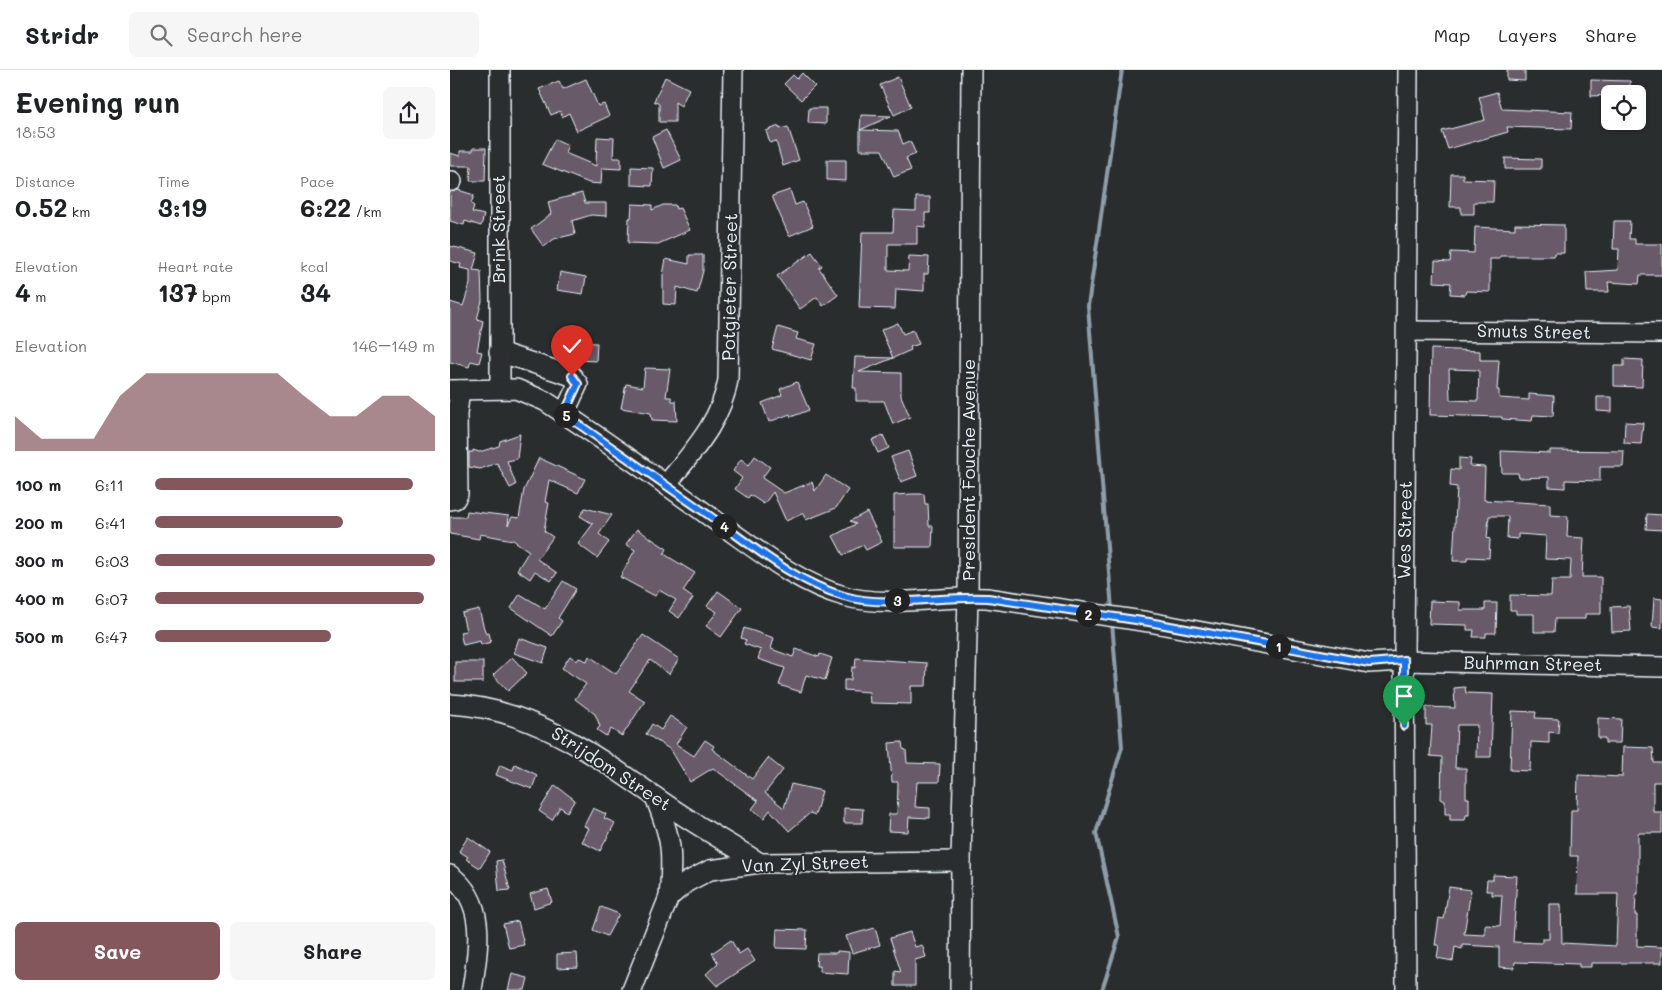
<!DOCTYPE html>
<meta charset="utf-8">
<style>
:root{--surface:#fff;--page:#f6f6f6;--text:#202124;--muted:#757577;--line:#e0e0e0;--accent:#84575d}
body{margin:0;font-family:Mali,sans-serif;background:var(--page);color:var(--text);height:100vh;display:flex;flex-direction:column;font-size:19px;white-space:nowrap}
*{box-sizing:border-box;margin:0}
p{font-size:16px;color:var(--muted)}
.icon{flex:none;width:28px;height:28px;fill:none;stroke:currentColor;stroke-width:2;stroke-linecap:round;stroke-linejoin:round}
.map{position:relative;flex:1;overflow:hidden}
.details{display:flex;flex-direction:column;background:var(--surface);width:450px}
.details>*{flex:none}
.fabs{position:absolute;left:1151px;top:15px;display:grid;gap:10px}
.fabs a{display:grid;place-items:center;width:45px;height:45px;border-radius:8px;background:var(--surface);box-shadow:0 1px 4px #0004;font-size:25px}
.pin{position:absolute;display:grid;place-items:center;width:42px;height:42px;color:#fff;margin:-51px -21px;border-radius:50% 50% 50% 0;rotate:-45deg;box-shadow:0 0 5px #0007}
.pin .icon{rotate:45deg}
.km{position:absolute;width:25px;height:25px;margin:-12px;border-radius:50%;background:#222;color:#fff;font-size:14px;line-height:25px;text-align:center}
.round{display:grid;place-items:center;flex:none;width:52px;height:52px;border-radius:8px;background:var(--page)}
.head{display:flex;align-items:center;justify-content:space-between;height:85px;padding:0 15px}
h1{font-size:28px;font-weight:700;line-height:38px}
.stats{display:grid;grid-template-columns:repeat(3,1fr);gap:8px;height:85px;padding:5px 15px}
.stats div{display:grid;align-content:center}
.stats b{font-size:25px;font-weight:700}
.stats small{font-size:14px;font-weight:400}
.stats p{font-size:14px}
.chart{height:140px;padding:10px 15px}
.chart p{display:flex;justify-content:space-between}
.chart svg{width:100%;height:90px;margin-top:5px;fill:var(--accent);opacity:.7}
.action{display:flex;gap:10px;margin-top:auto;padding:10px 15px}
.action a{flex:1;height:58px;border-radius:8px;background:var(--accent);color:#fff;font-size:20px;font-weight:700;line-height:58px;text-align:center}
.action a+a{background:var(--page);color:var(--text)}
ul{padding:0 15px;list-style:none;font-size:16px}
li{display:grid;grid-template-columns:80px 60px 1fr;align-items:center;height:38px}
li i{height:12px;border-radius:6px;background:var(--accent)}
header{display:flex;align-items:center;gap:30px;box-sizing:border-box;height:70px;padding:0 25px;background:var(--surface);border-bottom:1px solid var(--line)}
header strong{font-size:24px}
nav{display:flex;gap:28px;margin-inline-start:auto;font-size:18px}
.search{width:350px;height:45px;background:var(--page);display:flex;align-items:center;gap:12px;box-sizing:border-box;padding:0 18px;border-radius:8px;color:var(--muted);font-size:19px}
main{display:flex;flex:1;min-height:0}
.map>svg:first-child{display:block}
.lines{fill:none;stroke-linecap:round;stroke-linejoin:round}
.stream{stroke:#8d9ea9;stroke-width:4}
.building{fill:#685a67;stroke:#e8f1f8;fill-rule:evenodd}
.minor-casing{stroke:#e8f1f8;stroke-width:22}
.minor{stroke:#2a2d2e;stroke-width:19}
.route-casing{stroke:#fff;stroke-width:10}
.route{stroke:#1a73e8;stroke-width:6}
.labels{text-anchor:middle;stroke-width:4;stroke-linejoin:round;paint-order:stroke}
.street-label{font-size:18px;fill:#e8f1f8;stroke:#2a2d2e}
</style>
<header>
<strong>Stridr</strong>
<div class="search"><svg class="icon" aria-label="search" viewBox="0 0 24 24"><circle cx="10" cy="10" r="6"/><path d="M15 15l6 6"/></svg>Search here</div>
<nav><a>Map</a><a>Layers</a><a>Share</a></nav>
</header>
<main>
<section class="details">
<div class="head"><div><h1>Evening run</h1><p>18:53</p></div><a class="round"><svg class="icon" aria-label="share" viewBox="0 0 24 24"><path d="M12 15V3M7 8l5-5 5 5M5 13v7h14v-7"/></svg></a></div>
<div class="stats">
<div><p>Distance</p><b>0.52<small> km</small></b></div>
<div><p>Time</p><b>3:19</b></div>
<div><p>Pace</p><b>6:22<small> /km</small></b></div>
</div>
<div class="stats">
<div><p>Elevation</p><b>4<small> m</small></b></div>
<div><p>Heart rate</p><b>137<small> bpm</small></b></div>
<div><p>kcal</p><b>34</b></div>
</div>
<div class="chart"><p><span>Elevation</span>146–149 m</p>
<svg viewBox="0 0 160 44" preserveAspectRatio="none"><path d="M0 44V27L10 38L20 38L30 38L40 17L50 6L60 6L70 6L80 6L90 6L100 6L110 17L120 27L130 27L140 17L150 17L160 27V44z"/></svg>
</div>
<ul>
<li><b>100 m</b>6:11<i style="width:92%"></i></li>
<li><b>200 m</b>6:41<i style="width:67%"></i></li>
<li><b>300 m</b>6:03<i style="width:100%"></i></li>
<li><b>400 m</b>6:07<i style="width:96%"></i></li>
<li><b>500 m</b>6:47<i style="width:63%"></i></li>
</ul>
<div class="action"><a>Save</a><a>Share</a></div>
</section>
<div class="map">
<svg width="1212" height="920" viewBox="0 0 1212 920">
<rect width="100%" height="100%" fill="#2a2d2e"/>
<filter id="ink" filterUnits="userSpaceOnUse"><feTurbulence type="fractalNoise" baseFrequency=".02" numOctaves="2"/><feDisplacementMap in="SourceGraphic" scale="10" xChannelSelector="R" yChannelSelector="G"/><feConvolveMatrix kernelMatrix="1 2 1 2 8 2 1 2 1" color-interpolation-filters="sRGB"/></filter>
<g filter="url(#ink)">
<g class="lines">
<g class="stream">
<path d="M662,540l-24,-304 34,-236"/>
<path d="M652,920l17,-53 -23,-104 26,-86 -10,-125"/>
</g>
</g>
<g class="building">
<path d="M1057,0h18v11l-18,-1z"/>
<path d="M352,3l13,13 -14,14 -17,-16 9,-9 4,4z"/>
<path d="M215,7l24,12 -8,17 -6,-4v20h-16v-18l-5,-3z"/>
<path d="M448,7l13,30 -17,8 -14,-30z"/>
<path d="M136,9l12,27 6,-2 5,12 -32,15 -8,-18 -7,4 -2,-6 -9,4 -12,-26 20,-8 4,8z"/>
<path d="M1141,10l39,1v13l-39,2z"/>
<path d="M1047,22l5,17 70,3 -1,17 -64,-2 1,5 -60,17 -6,-18 43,-11 -6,-23z"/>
<path d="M359,38h17v16l-18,-1z"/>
<path d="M411,45l30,1 -31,14z"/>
<path d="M329,56l1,3 8,-2 11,33 -16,6 -7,-25 -6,2 -4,-12z"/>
<path d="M216,60l15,30 -17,8 -12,-31z"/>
<path d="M410,60l38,1 5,13 7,-3 6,13 -10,4 5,12 -17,7 -12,-27h-22z"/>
<path d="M147,67l17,1 -1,20h8v11l-19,-1 -1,16 -12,-1 -47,-19 13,-25 13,6 -3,8 31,13z"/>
<path d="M23,78h13l-1,33h-15l1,-15h-21v-13l10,3v-5h13z"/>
<path d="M1055,88l36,1v10h-36z"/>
<path d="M377,90h19v21l-19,-1z"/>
<path d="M181,97l22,1 -1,18 -21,-1z"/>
<path d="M1001,104h12v5l31,1 -1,22h-19v12h-13v-7h-11z"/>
<path d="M8,120l16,5 -3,9 3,2 -2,6 12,3 -3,11 -16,-5 -1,4 -14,-4v-29z"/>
<path d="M340,120l5,15 8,-3 10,24 -24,10 -17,-40z"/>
<path d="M132,123l3,10h21v13l-15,-1 -19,6 3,13 -21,5 -10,8 -13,-18 20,-15 -3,-12z"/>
<path d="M466,127h14v16h-5v14l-8,-1v18h-29v26l20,1 1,-15 20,1 -1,17h-4v17l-28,-2 -1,20 -36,-1 3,-76h31l1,-22 22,1z"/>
<path d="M182,134l20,1v5l11,-5h12l1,4 4,-1 10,22 -32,14 -30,-1 1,-25h2z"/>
<path d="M1164,151h16l-1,18h6v5h27v31h-22l-1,9 -31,-2 1,10h-22l-1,-20 32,-2 1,-21h-6z"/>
<path d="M1065,154l49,1v28h-10v3h-54v3h-10v33l-24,-1 -1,4 -15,-1 1,-11 -17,-1 1,-21 15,1 1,-10 23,1 1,-26 40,2z"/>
<path d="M0,176l28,7 -5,17 8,1 1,30 -5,18 6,2 -6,30 5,1 -3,11 -8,-2 -2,6 -19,-5v-60l13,4 7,-22v-14l-10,-2 1,-4 -11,-3z"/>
<path d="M362,182l10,14 -3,2 19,27 -15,11 -6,-9 -17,12 -23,-33z"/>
<path d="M239,185h14v16l-6,22 -20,-6 -1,18 -13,-1v-29l3,-16 23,5z"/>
<path d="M110,202l26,5 -3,17 -26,-4z"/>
<path d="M448,253l5,11 10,-4 6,14 -9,3 1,3 -18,8 -12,-28z"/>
<path d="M328,257l20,6 -2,6 20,5 -5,16 -39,-11z"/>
<path d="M115,272l32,1 -1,18 -20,-1v5l-12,-3z"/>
<path d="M981,279l49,2v9h19l-2,30h2v8l30,2v-6l25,2 -1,20 -20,-1 -1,6 -30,-2v-2l-72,-2zM999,299l30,1 -1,31 -28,-1z"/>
<path d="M405,287l38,1 -34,14 42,1v23l9,21 -17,7 -9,-23h-28v-13h-3z"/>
<path d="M1174,289l19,1 -1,27 -28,-1v-20h10z"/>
<path d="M195,298l25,1 -4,28h5l1,4h4l1,20 -25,-1 -1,-7 -30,-5 5,-24 17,3z"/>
<path d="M347,312l12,28 -18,7 -1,-3 -21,8 -7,-19 20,-8 -2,-6z"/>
<path d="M1147,327h15v15l-15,-1z"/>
<path d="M1175,352l18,1 -2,21 -17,-1z"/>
<path d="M70,364l-3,25 -10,2 9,24 -6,3 -13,-25 -17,6 -11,-2v-15h4v-2l6,2 20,-6 1,-5z"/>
<path d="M433,365l6,13 -11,5 -6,-13z"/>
<path d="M1100,380l74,1 -1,16h-23v14l-35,-1v8l-16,-1v-10l-30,1 -1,-5h-16l-1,-22 49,2z"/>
<path d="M458,381l9,25 -16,6 -10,-25z"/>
<path d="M305,386l15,11 -8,11 22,15 28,-11 3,9 11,-16 22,15 -12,18 -30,12 -2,-7 -18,8 -13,-29 -9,12 -14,-9 -2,3 -13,-9 7,-11 -9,-7 8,-12 8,6z"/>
<path d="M89,388l46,21 -7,14 -29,-13 -4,22 4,1 -5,28 9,6 -16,22 20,14 -6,8 -16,-10 -5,8 -13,-9 12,-19 -16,-11 -33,-6 -1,5 -29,-5v-17h16l1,-6 42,5 -1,9 4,-8 7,1 5,-28z"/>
<path d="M1009,388l12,1 -1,7 15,1 -1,33 66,4v11l18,1 -1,21 17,1 -2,39h19v37h-16v5h-30l-1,13h-20v-18h-18v-4h-6v-15l41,1 1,-16h18l1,-20 -26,-1 1,-23 -28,-2v5l-11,-1 1,-22h-19l-2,22 3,1 -1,19 -22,-1v4h-14l4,-74 -7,-1 1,-17 8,1z"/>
<path d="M463,424h11l1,10h3l1,22h4l-1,21h-38v-52z"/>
<path d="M135,438l27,7 -13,19 10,8 -12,16 -19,-14 15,-20 -13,-8z"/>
<path d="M417,442l15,30 -16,8 -3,-5 -20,10 -10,-19 23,-12 -6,-3z"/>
<path d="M1197,444l15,1v15l-16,-1z"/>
<path d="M187,459l30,20 -3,5 31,19 -12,18 10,7 -14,20 -10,-7 7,-11 -17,-10 -4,6 -35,-19 15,-27 -9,-6z"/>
<path d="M113,511l13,8 -18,29 4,3 -10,15 -41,-28 9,-14 25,15z"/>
<path d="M268,521l24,17 -21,29 -15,-11 11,-14 -10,-6z"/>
<path d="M1204,528l8,1v29l-10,-1z"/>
<path d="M980,531l30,1v8h25v-7h12l-1,30h-10v4h-13l1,-7h-7v-5l-38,-1z"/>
<path d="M1179,536l2,25 -19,1 -1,-25z"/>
<path d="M29,539l4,16 3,9 3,-1 2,9 -10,3 -1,-4 -17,4 -3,-13 6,-1 -4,-18z"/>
<path d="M294,558l30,10 -3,11 22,8 3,-8 23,8 1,-3 12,4 -7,22 -19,-5 -5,17 -22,-7 6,-17 -27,-9 3,-9 -17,-6 2,-4 -5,-2z"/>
<path d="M193,565l36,24 -10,15 -19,-14 -21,31 16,10 -23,35 -11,-7 -5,7 -9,-6 3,-4 -5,-12 -20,-15 11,-15 -24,-16 8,-12 7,5 2,-3 8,3 2,-5 27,18z"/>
<path d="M69,568l29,10 -5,15 -29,-10z"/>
<path d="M62,587l15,16 -19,18 -15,-16z"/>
<path d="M406,588l71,5 -1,23h-15v18l-41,-1 -1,-11 -25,-2v-10h7l1,-13 3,1z"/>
<rect x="5" y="592" width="28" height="20"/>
<path d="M1015,617l1,6 27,1 -2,63h-15l1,-32h-20l-2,43h11v30h3v17h-3l-1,5h-15v-6h-5v-13l-4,-2 1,-42 -12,-1 2,-31h-6v-18l29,1 -1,-20z"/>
<path d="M1062,641l24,1 -1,6 24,1 -1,14 -9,-1v11l-18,-1 -1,29 -20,-1z"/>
<path d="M220,646l17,11 -11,17 18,12 11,-16 9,6 -2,3 40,30 16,-21 15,12 -18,23 19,15 7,-24 31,7 -7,24 -5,-2 -21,18 -19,-21 -6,8 -12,-9 6,-8 -45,-33 -23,14 -19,-32 -25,-16 6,-10 9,6z"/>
<path d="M1148,648l23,1 -1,24h-15v-5h-7z"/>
<path d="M452,672l1,7 3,1 1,13 33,1 -1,18h-22l-2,25 15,1v10l-21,-1 -1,15 -20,-1 1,-17h8l1,-32h-6l-3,-39z"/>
<path d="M1173,677l30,1 1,15h8v19h-9v30h9v21h-24v61h-2l-1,21h2v31l25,1v16h-71v4h-12v-3l-64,-2 -1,6 -15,-1v-20l-37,-2v4l-7,-2 -2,14 -16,-3 2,-13h-4l4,-27 5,1 5,-32 22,3 -7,44 21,1v-10l15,1 2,-31h-10v-4h-6l1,-11h6v-5l24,1 -4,66 29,1v-4h7v-35h12l1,39 54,3 2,-52h-41l1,-38h-8l1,-46h6l1,-35 44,2z"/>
<path d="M65,694l22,11 -5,14 -36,-14 4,-10 13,5z"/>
<path d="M105,715l20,15 -8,12 -7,-5 -8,13 -13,-9z"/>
<path d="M143,738l13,6 -2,4 11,5 -15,28 -18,-9 7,-14 -5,-2z"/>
<path d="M394,738l19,1 -1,14h-18z"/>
<path d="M18,767l22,15 -10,16 -14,-9 2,-2 -9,-6z"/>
<path d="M52,790l8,30 -11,1 -3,-30z"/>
<path d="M98,819l4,13 -18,6 -4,-14z"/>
<path d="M151,837l18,7 -12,22 -14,-6z"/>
<path d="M68,851l6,24 -15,3 -6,-24z"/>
<path d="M425,858l5,17 -28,8 -6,-17z"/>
<path d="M327,859l30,1 -1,19 -30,-1z"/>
<path d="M460,862l5,15 7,-2 4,12 -11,3v26h-20v-15l6,1 -11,-34z"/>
<path d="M281,870l8,14 8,-5 8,12 -38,25 -11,-12 12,-11 -6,-10z"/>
<path d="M387,881l12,1 -1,22 -28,-2v-6h-4l1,-13h20z"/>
<path d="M127,883l1,14 -21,1v-14z"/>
<path d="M62,904l16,4 -3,12h-17z"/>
</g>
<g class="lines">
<defs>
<g id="minor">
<path d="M0,111h2"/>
<path d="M957,261l255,2"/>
<path d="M49,282l73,24 6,8 -14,30"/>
<path d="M50,318v-318"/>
<path d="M0,320l66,-1 29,12c58,38 115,79 171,120 39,27 81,62 128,75 44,13 98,-1 143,2l162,24 220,41 35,-2 258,6"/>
<path d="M216,415c26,-33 55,-63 62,-105l5,-310"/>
<path d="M0,430l5,-1 3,-5 -1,-80 3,-24"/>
<path d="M0,634c87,4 154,58 223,105 28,19 58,36 87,54"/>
<path d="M205,727c17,43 18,54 14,100"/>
<path d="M0,805c38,28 28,74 22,115"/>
<path d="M182,920l37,-93 18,-15 23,-12 50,-7 201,-2"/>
<path d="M510,920l1,-129 7,-265 3,-526"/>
<path d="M956,920l-2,-329 4,-591"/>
</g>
</defs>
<use href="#minor" class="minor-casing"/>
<use href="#minor" class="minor"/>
</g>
</g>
<g class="lines" filter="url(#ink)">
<defs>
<path id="route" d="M122,306l6,8 -14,30c49,34 98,68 146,102 41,29 85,66 134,80 44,13 98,-1 144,2l161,24 220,41 35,-3v66"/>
</defs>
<use href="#route" class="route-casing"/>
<use href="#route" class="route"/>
</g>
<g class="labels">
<g class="street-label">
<text transform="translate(49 159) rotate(-90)" y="6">Brink Street</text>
<text transform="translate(280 217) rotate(-89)" y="6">Potgieter Street</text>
<text transform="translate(1084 262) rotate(1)" y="6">Smuts Street</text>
<text transform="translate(519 400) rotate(-90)" y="6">President Fouche Avenue</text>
<text transform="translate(955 460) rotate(-89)" y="6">Wes Street</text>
<text transform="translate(1083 594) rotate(1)" y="6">Buhrman Street</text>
<text transform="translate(161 699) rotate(33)" y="6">Strijdom Street</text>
<text transform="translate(355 794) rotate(-2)" y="6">Van Zyl Street</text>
</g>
</g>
</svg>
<div class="fabs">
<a><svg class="icon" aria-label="locate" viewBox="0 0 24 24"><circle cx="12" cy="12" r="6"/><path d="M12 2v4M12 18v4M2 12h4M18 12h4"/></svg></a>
</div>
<div class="pin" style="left:954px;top:656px;background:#1e9e55"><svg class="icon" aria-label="arrive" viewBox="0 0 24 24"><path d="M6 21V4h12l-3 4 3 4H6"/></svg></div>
<div class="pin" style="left:122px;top:306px;background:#d93025"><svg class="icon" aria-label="check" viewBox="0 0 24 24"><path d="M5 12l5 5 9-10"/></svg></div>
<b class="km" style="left:828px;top:576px">1</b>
<b class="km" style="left:638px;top:544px">2</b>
<b class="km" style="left:447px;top:530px">3</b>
<b class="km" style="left:274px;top:456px">4</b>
<b class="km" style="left:116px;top:345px">5</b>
</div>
</main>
